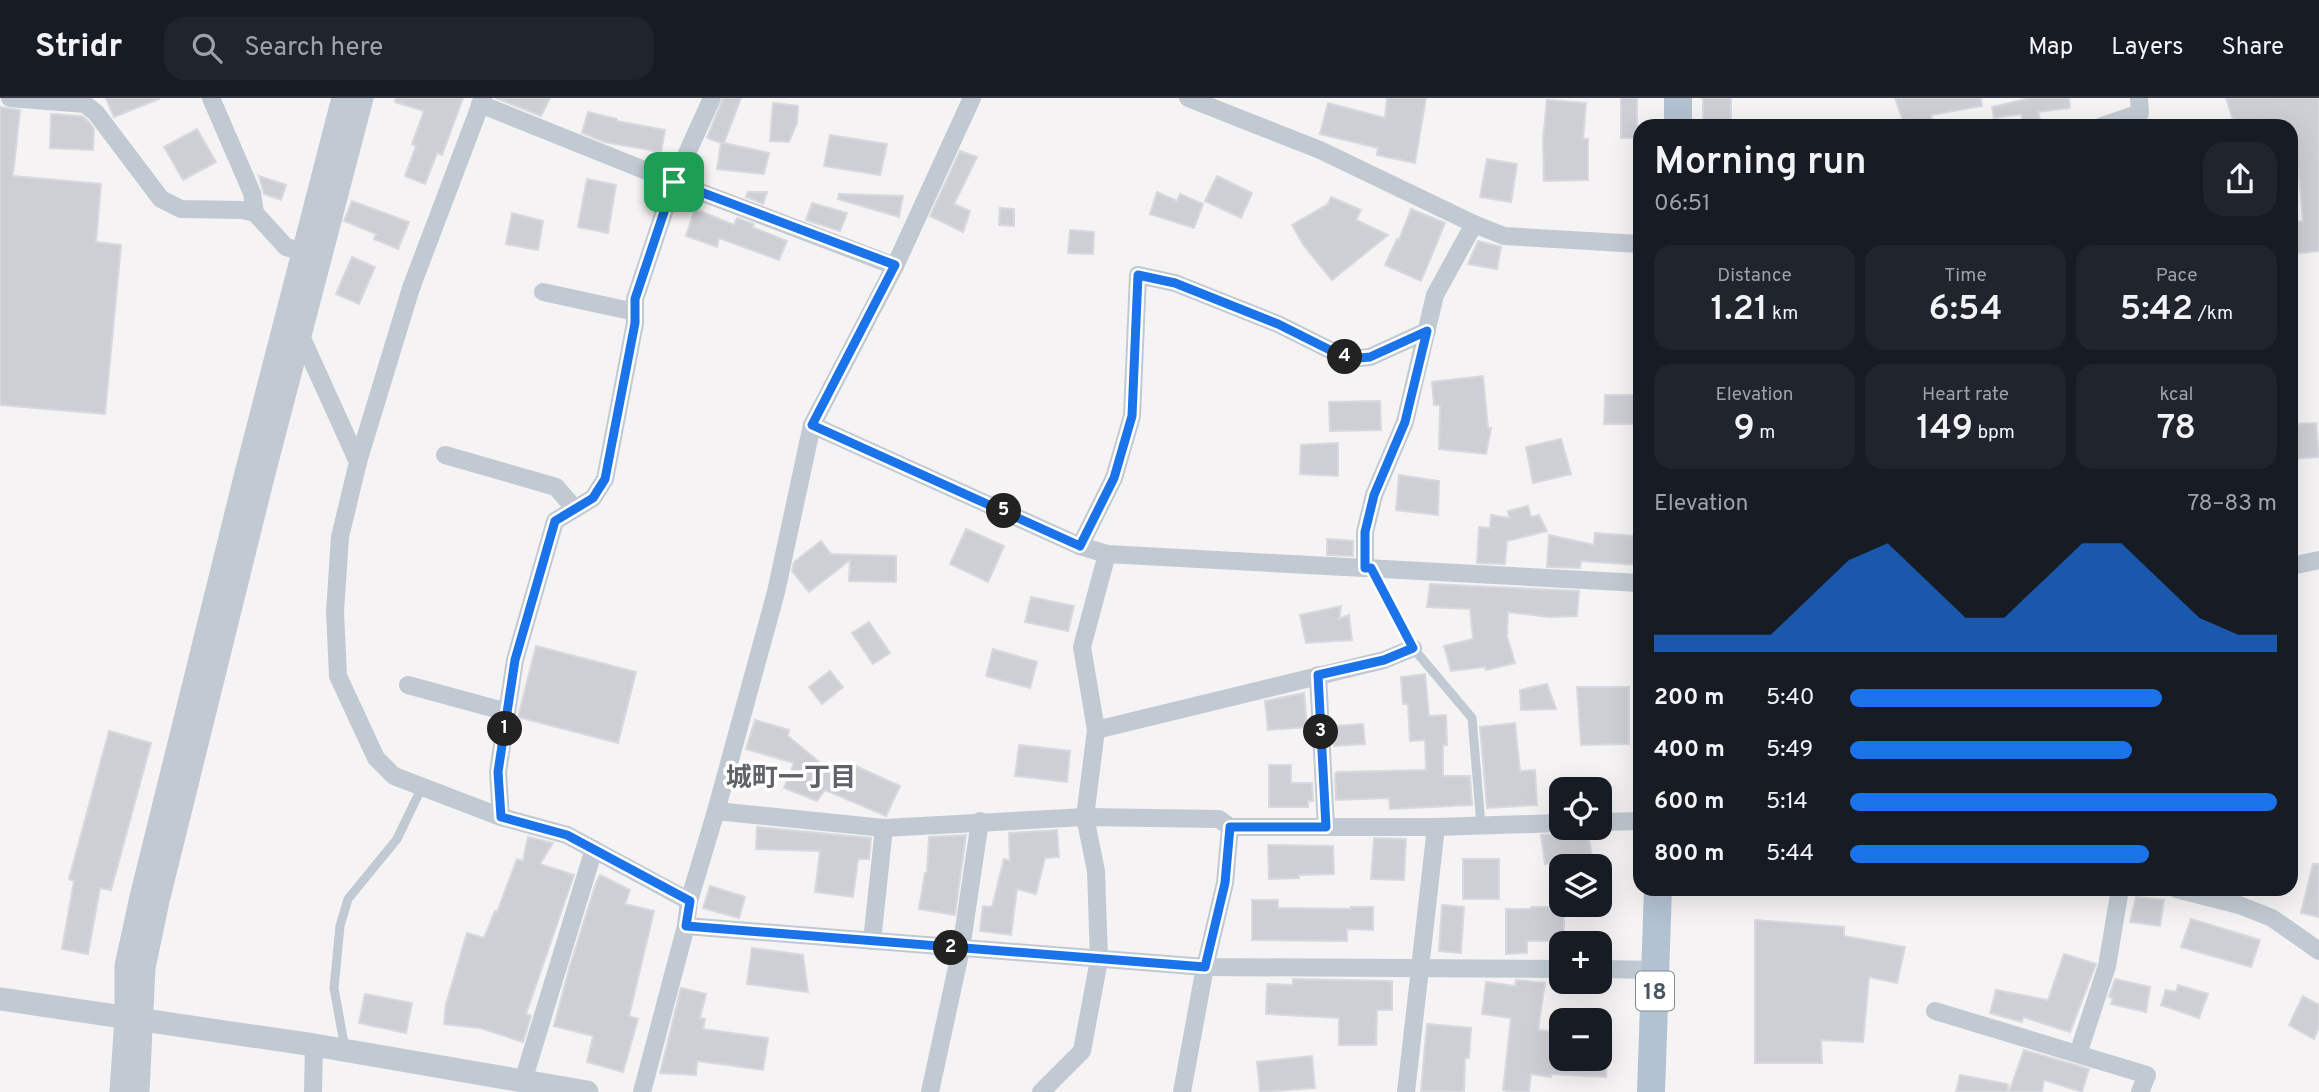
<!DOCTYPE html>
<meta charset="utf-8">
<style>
:root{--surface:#171b24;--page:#20242c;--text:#f1f3f6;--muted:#9ea1a6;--line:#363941;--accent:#1a73e8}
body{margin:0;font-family:Overpass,"Noto Sans JP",sans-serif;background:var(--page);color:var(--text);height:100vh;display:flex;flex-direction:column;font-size:26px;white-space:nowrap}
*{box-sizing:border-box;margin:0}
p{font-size:23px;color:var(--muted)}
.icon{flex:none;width:38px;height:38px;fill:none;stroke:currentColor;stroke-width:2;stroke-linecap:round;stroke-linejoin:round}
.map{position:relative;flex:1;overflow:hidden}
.sheet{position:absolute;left:1633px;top:21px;width:665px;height:777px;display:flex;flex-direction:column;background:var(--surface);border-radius:21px;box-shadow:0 7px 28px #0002}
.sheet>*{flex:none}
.buttons{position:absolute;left:1549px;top:679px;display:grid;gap:14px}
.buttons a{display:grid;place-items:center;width:63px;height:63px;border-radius:14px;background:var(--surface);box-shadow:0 7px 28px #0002;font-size:35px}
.pin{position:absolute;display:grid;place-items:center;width:60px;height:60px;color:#fff;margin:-30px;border-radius:14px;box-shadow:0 4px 10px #0006}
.km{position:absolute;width:35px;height:35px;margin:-18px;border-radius:50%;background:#222;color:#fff;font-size:19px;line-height:35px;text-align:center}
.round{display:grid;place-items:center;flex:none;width:74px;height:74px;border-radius:21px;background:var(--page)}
.headline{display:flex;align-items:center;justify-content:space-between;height:119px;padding:0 21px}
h1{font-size:38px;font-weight:600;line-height:52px}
.figures{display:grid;grid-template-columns:repeat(3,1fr);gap:10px;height:119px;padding:7px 21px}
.figures div{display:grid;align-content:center;border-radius:18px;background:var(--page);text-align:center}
.figures b{font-size:35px;font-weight:600}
.figures small{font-size:19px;font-weight:400}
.figures p{font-size:19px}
.chart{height:196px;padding:14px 21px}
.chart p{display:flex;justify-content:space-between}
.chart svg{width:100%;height:126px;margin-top:7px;fill:var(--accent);opacity:.7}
ul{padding:0 21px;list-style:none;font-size:23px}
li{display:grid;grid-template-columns:112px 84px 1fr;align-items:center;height:52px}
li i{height:18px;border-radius:9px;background:var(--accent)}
header{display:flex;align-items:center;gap:42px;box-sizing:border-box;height:98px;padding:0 35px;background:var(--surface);border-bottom:2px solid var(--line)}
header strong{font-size:33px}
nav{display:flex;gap:38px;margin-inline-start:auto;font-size:24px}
.search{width:490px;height:63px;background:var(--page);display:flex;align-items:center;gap:18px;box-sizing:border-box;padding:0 24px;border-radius:21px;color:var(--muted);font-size:26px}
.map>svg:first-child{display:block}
.building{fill:#cdcfd5;stroke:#d7d9de;stroke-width:2}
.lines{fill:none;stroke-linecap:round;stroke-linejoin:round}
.service{stroke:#c1cad2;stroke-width:9}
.minor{stroke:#c1cad2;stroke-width:18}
.tertiary{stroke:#c1cad2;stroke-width:23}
.primary{stroke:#b3c2d1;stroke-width:28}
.route-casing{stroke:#fff;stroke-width:14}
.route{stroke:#1a73e8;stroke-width:9}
.labels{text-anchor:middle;stroke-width:7;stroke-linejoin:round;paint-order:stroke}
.shield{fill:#fff;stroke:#808990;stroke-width:2}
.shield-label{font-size:23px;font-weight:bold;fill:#4a5661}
.neighbourhood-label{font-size:26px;font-weight:bold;fill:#5f6368;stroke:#fff}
</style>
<header>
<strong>Stridr</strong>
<div class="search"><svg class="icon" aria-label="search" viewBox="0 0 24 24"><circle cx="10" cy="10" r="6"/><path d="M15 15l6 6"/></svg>Search here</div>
<nav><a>Map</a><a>Layers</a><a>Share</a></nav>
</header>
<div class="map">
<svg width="2319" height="994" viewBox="0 0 2319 994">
<rect width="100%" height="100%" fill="#f5f3f3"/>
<g class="building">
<path d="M106,0h53v1l-45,18z"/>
<path d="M396,0h67l-21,57 -5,-2 -12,31 -20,-8 11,-30 -4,-2 12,-33 -29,-9z"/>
<path d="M496,0h54l-9,18z"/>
<path d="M723,0h18l-17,45 45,10 -5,21 -47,-5 4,-26 -14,-5z"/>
<path d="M1387,0h39l-11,65 -38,-8 1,-7 -58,-14 8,-31 57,15z"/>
<rect x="1621" y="0" width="16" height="40"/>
<rect x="1703" y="0" width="28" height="28"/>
<path d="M1895,0h86l1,8 -51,9 3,11h-24l-2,-7 -5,2z"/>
<path d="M2030,0h39l1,10 -32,4 4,14h-18l-3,-12 -27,4 -2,-11z"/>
<path d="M2226,0h93v153l-28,3v-32l12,-1 -5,-55h-1l-3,-33 -3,1v-8h-56z"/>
<path d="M1547,2l39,3 -3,36h5v41l-44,1 -1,-42z"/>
<path d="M773,5l25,3 -1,17 -8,19 -19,-1z"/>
<path d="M0,9l20,3 -7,66 88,8 -5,58 25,3 -16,169 -105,-9z"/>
<path d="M588,14l29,7v2l48,9 -4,22 -57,-10 -22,-9z"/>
<path d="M51,16l31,2 6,5 6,8 -1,21 -43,-2z"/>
<path d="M197,31l19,33 -33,18 -19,-33z"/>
<path d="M830,37l57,9 -7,31 -56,-9z"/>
<path d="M960,53l17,6 -23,47 16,7 -7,21 -33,-16z"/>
<path d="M1487,61l30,5 -6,38 -31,-5z"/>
<path d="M259,78l27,9 -5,15 -17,-6z"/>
<path d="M1217,78l35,17 -11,25 -36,-17z"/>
<path d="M587,81l29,6 -8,48 -30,-6z"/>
<path d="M748,94h19l-4,12 -17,-7z"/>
<path d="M1157,94l20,9 3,-7 23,10 -9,24 -44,-14z"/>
<path d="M839,96l64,2 -4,21 -61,-18z"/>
<path d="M1331,99l30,13 -5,10 32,15 -56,45 -28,-34 -12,-21 36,-21z"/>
<path d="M352,103l57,21 -11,27 -24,-10 2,-5 -32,-13z"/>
<path d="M812,105l35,10 -7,18 -34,-11z"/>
<path d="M1000,110l14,1v17l-15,-1z"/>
<path d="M695,111l39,16 3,-7 17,6 -2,3 35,14 -8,19 -60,-22 -2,9 -31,-11z"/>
<path d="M1411,111l34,14 -24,58 -36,-16 12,-26 2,1z"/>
<path d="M512,115l31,8 -5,29 -32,-6z"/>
<path d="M1070,132l24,2 -1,22 -25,-1z"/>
<path d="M1478,143l23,6 -4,22 -29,-5z"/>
<path d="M352,159l23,10 -16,37 -23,-10z"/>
<path d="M1483,278l5,52h3l-5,26 -47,-5 1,-44h-6l-2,-23z"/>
<path d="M1605,297h35v29h-36z"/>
<path d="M1380,303l1,29 -51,1 -1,-29z"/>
<path d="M2316,325l3,34 -28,2v-35z"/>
<path d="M1561,341l10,35 -38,9 -7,-36z"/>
<path d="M1338,345v33l-38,-2 1,-29z"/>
<path d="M1399,377l40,6 -1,34 -42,-5z"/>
<path d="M1528,408l3,11 8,-2 8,16 -40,10 -2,23 -28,-1 2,-36 11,1 1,-13 18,3 -1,-7z"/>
<path d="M966,431l38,17 -16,36 -38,-18z"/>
<path d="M1595,435l42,3v29l-56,-4 -1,7 -33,-1 2,-32 45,10z"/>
<path d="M1327,441l26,2v15l-26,-1z"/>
<path d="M821,443l10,13 65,2v26l-47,-1 1,-21 -41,32 -17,-21 2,-9z"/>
<path d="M1430,486l149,7 -2,25 -27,1 -42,-5 -1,24 8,27 -29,7 -1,-3 -34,4 -7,-25 29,-7 -3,-30 -43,-2z"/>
<path d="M1031,499l43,9 -6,25 -43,-9z"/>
<path d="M1341,508l-2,13 10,-4 3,25 -46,3 -6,-28z"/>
<path d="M869,524l21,31 -17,11 -21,-31z"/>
<path d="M536,548l100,26 -18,71 -100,-26z"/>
<path d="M993,551l44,13 -7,26 -44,-12z"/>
<path d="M830,573l13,16 -21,17 -13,-17z"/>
<path d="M1425,576l4,42 17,-1 1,30h-4v31h27l2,29 -82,4 -1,-11 -53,2 -1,-26 2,-2 89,-2 -1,-30 -15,1 -2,-37h-5l-2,-27z"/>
<path d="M1547,586l9,25 -35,1 -1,-20z"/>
<path d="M1577,589h52v57l-48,1z"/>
<path d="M1304,595l3,34 -39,3 -3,-29z"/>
<path d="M755,622l34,10 -1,6 60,50 8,-20 44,20 -14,30 -61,-26 -8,11 -33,-13 10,-25 -48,-14z"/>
<path d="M1515,625l5,48 15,-1 2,35 -50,3 -7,-81z"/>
<path d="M1363,626l2,20 -31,2 -1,-20z"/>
<path d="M109,633l42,12 -40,147 -11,-2 -12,66 -26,-5 12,-68 -5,-2z"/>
<path d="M1019,647l51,6 -3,31 -52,-6z"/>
<path d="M1269,667h22v18h21l1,18h-5v6h-39z"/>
<path d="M757,729l114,11 -2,21h-11l-5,38 -38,-5 5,-41 -64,-2z"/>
<path d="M1587,730l5,29 -47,7 -4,-29 20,-1 9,-4z"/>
<path d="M1057,732l2,27 -14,1 -9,36 -19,-5 -6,46 -31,-4 3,-25 9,1 12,-48 6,2 -1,-28z"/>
<path d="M966,737l-11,80 -36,-6 6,-36h2l2,-36z"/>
<path d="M528,739l25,6 -13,21 34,11 -48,139 5,2 -8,26 -43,-14 -36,-4 2,-20 21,-71 17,5 11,-27 2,1 20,-53 6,2z"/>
<path d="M1374,740l32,1 -2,41 -33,-1z"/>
<path d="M1268,747l65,1 1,28 -35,1v3l-30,1z"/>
<rect x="1463" y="761" width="36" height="40"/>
<path d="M2313,766h6v53l-18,-4z"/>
<path d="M600,777l30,15 -5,14 29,7 -25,105 9,3 -15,53 -36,-10 6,-26 -39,-10 15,-57 27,-86z"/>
<path d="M710,788l35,11 -6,21 -36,-10z"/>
<path d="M2136,799l28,3 -4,26 -30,-4z"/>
<path d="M1252,802h26v8l73,1v-2h22v23l-26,-1v12l-95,-1z"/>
<path d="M1442,807l22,2 -3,46 -22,-2z"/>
<path d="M1531,809h33v34h-37v12l-21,1v-45h25z"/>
<path d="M2191,821l69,21 -9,27 -70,-20z"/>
<path d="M1755,822l89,7v9l61,11 -8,36 -28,-6 -6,65 -42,-2 1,23h-67z"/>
<path d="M752,850l51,7 5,37 -61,-8z"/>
<path d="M2064,856l32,10 -26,68 -47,-15 -1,5 -32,-9 6,-23 52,10z"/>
<path d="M1293,881l99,2v29h-15l-1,35h-37v-27l-73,-4 1,-30 26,1z"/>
<path d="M2115,881l35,8 -4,25 -35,-8 2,-6 -4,-1z"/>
<path d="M1516,882l29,3 -7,47 18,2 -3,27h54l-1,18 -55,-3v3l-20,-3 -2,18h-18l-8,-2 8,-72 -29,-4 4,-32 29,4z"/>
<path d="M2178,887l30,9 -9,24 -38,-13 5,-15 10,2z"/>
<path d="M681,890l25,6 -6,24 5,1 -2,10 65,9 -5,32 -66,-9 -1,14 -36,-2z"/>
<path d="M365,896l47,9 -6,30 -47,-10z"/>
<path d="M2303,898l16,9v22l-5,12 -25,-14z"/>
<path d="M1427,926l44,4 -2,30h-4l-1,34 -43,-1z"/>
<path d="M2024,952l65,19 -7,23 -38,-12 -2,12h-33z"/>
<path d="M1312,958l3,32 -55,4 -3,-30z"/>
<path d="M1960,977l48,9v8h-52z"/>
</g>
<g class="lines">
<g class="service">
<path d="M1371,471l42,79 59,70 9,107"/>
<path d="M345,951l-11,-61 6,-62 8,-27 49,-60 25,-52"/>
</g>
<g class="minor">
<path d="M10,0l75,6 11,9 65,86 20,10 61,1 13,3"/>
<path d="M211,0l41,95 3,20 31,34 27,8"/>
<path d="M483,0l-72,190 -53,174 -18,75 -5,75 3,64 38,82 18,18 107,41 66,18 122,66"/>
<path d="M1188,0l132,52 154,74 30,12 136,8"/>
<path d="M480,6l194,78 221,84"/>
<path d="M2102,28l38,-13 -1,-15"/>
<path d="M543,194l92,20"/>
<path d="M294,234l6,2 58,128"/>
<path d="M812,327l268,121 27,8 533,29"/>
<path d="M445,357l111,32 19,22"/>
<path d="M1080,448l34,-68 18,-62 6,-141 37,8 103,41 70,35 22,-2 57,-26"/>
<path d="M2291,468l28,-6"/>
<path d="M1365,470v-36l9,-37 31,-73 30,-127 39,-71"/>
<path d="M1318,577l8,152"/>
<path d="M408,587l99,27"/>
<path d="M1096,632l288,-70 29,-12"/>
<path d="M716,713l168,17 201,-11 134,2 11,8h206l125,-4"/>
<path d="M501,719l-3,-45 17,-112 40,-139 38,-23 12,-19 30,-156v-24l39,-117 38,-84"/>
<path d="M1600,724l40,-1"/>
<path d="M2176,791l63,16 33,13 47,33"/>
<path d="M686,828l519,41 356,2"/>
<path d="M872,843l12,-113"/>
<path d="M1600,871l55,1"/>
<path d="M1935,913l212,64 -7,17"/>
<path d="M2078,956l29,-88 13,-77"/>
<path d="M523,983l71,-232"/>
<path d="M313,994l1,-47"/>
<path d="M642,994l44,-166 3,-25 27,-90 60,-219 36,-167 83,-159 77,-168"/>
<path d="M930,994l31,-143 19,-128"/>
<path d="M1041,994l41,-41 17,-91 -3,-89 -11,-54 11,-87 -14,-83 25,-93"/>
<path d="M1182,994l23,-125 20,-84 5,-56"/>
<path d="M1406,994l30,-265"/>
</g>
<g class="tertiary">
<path d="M0,901l314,46 273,47"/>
<path d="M121,994l5,-74v-52l15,-69 105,-424 97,-375"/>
<path d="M138,994l6,-124 14,-67 105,-424 99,-379"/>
</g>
<g class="primary">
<path d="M1678,0v28"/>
<path d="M1651,994l7,-203"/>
</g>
</g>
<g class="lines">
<defs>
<path id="route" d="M674,84l221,83 -83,160 268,121 34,-68 18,-62 6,-141 37,8 103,41 70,35 22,-2 57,-26 -22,91 -31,73 -9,37v36h6l42,80 -29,12 -66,15 8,152h-96l-5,56 -20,84 -519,-41 4,-25 -123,-66 -66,-18 -3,-45 17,-112 40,-139 38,-23 12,-19 30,-156v-24z"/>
</defs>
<use href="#route" class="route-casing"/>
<use href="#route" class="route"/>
</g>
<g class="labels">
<rect class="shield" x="1636" y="873.5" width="38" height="39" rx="5"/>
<g class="shield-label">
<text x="1655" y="901">18</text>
</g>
<g class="neighbourhood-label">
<text x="791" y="688">城町一丁目</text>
</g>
</g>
</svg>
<div class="buttons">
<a><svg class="icon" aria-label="locate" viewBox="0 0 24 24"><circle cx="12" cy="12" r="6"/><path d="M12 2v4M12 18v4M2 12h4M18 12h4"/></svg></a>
<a><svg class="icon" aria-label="layers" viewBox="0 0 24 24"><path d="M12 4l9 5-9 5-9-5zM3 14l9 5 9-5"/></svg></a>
<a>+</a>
<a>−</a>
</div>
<div class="pin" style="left:674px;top:84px;background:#1e9e55"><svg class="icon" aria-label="arrive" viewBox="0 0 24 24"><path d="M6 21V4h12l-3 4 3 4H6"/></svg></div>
<b class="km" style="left:505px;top:631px">1</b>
<b class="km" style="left:951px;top:850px">2</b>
<b class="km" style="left:1321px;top:634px">3</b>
<b class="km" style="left:1345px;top:259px">4</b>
<b class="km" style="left:1004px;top:413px">5</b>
<section class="sheet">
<div class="headline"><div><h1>Morning run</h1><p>06:51</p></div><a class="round"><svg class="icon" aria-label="share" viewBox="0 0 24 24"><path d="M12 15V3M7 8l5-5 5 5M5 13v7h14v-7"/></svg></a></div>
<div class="figures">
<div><p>Distance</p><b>1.21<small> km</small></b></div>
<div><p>Time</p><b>6:54</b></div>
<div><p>Pace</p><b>5:42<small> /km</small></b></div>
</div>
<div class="figures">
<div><p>Elevation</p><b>9<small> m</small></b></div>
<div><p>Heart rate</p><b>149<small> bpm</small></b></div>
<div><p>kcal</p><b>78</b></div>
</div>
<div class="chart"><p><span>Elevation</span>78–83 m</p>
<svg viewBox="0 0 160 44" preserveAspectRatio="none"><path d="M0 44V38L10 38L20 38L30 38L40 25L50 12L60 6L70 19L80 32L90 32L100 19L110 6L120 6L130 19L140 32L150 38L160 38V44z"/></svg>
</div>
<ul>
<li><b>200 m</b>5:40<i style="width:73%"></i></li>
<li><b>400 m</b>5:49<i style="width:66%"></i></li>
<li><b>600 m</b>5:14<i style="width:100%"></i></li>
<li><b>800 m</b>5:44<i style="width:70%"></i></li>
</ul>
</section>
</div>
